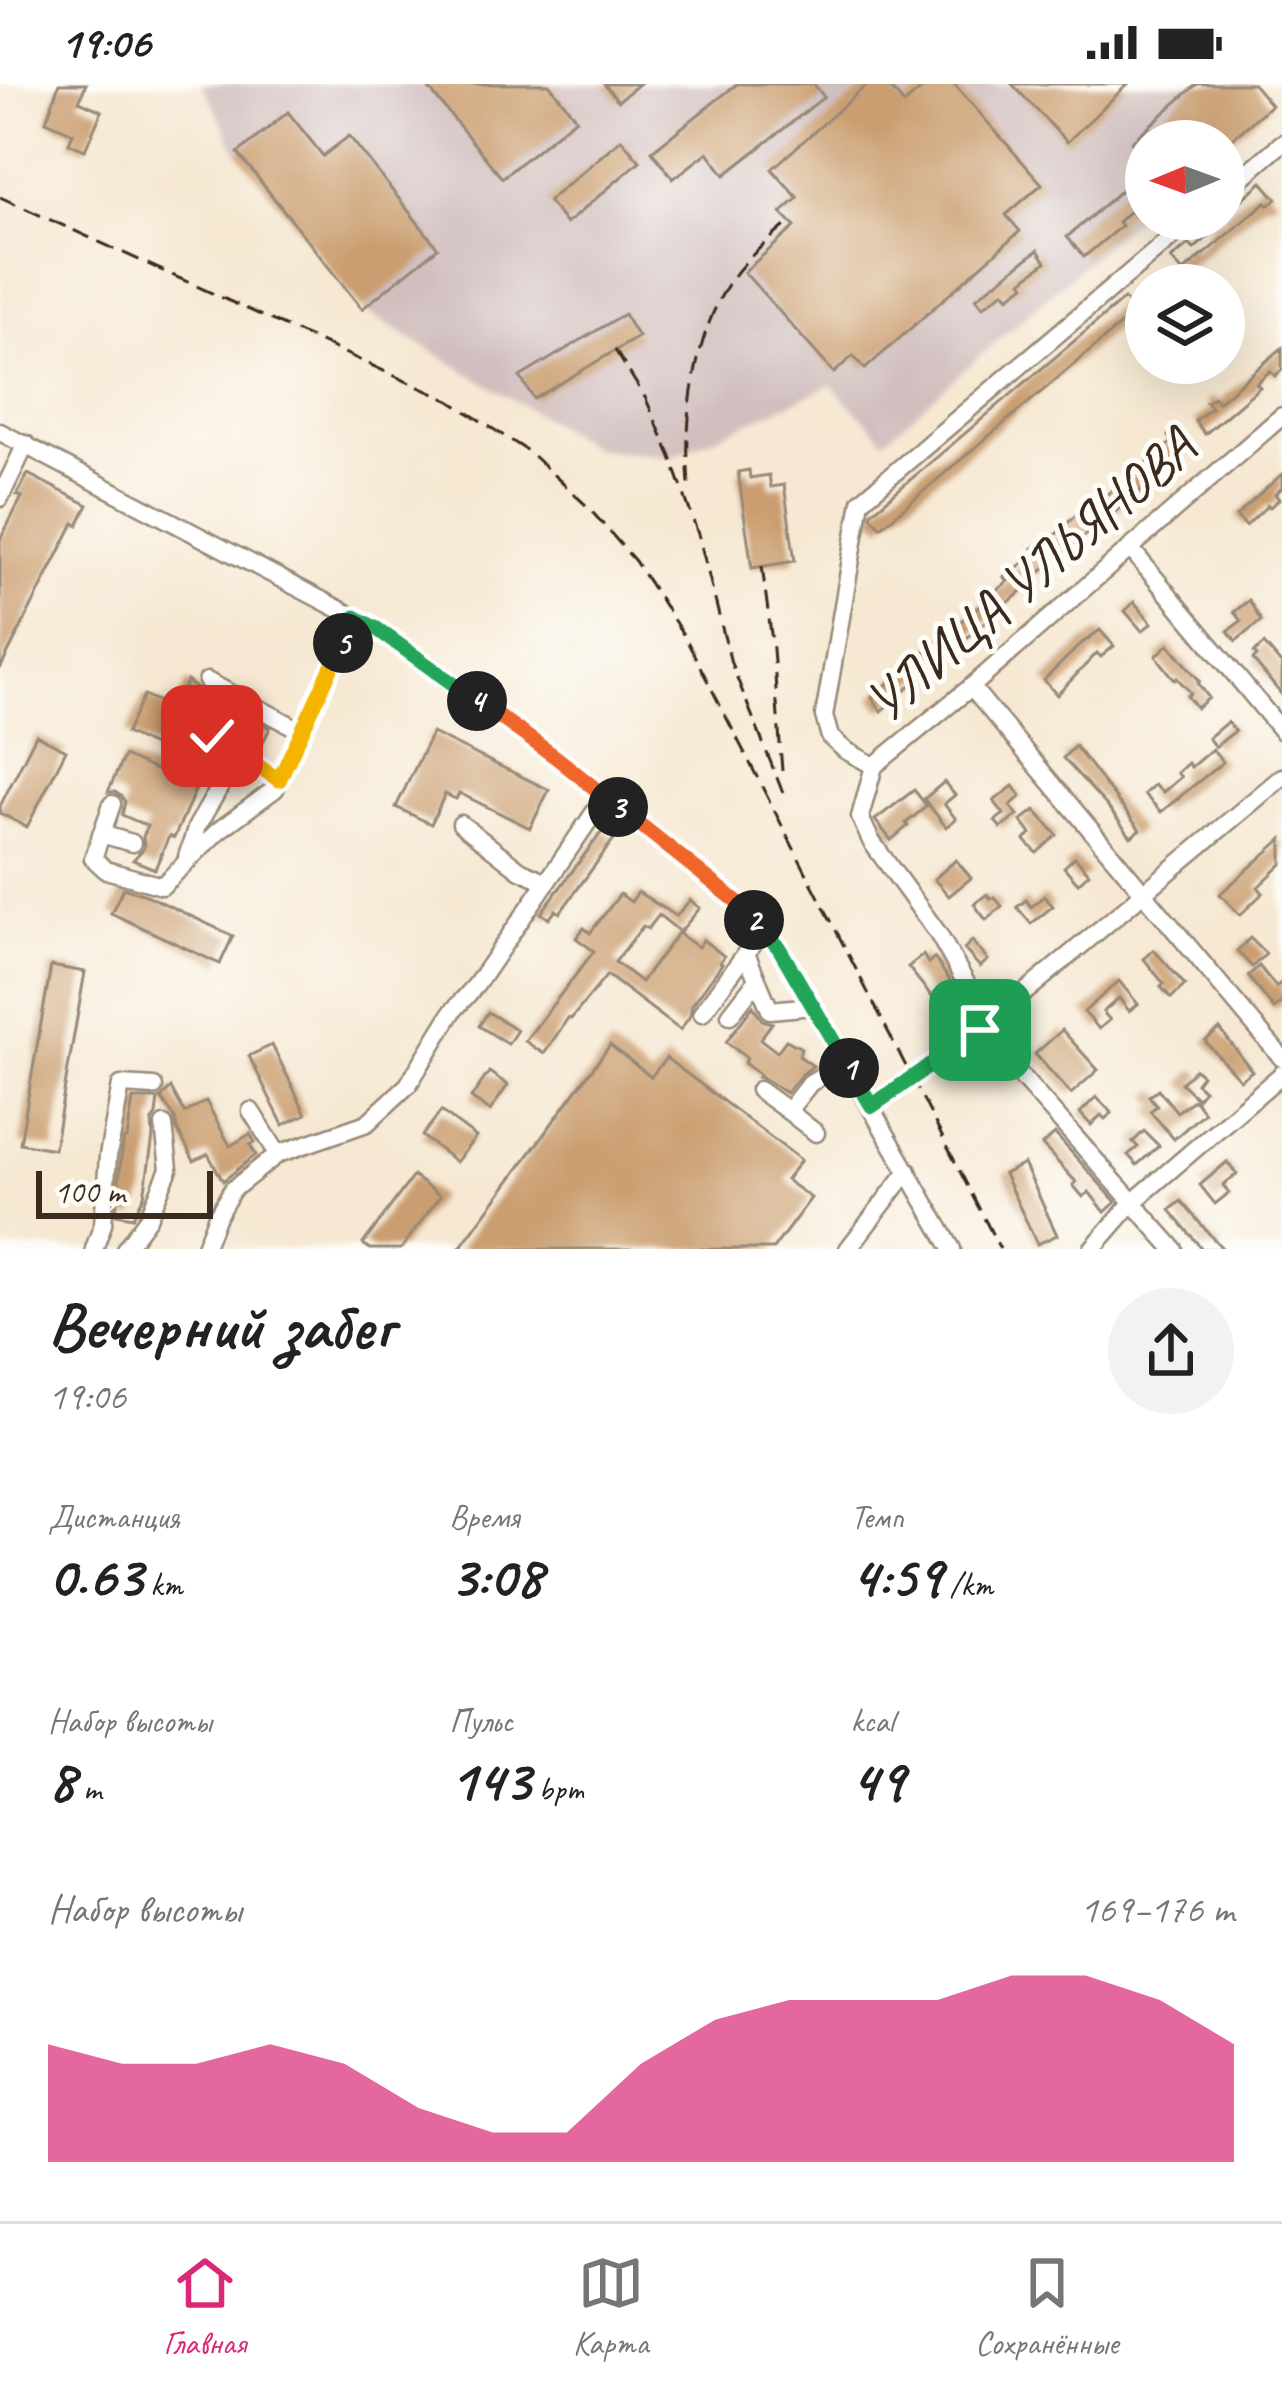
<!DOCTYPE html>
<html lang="ru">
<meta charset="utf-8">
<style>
:root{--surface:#fff;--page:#f2f2f2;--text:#222;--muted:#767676;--line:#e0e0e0;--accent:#db2777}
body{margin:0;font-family:Caveat,sans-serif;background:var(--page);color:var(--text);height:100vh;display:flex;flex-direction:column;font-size:45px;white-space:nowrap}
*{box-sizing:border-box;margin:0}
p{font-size:39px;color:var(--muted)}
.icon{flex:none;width:66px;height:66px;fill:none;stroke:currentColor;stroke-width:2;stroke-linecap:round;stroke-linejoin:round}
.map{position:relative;height:1165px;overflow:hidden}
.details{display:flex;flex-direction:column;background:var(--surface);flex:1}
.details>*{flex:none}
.needle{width:78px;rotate:269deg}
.controls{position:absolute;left:1125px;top:36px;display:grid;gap:24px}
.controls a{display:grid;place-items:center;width:120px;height:120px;border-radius:50%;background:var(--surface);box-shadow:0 12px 48px #0002;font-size:60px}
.scale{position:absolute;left:36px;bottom:30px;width:177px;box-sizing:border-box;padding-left:12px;border:6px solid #3b2a1e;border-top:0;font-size:33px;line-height:42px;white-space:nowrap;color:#3b2a1e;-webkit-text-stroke:9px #fdfcf7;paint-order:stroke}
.pin{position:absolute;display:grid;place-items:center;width:102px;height:102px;color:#fff;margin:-51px;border-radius:24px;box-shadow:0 6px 18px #0006}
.km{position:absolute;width:60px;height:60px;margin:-30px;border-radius:50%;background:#222;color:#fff;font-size:33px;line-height:60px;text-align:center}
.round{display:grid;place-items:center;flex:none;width:126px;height:126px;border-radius:63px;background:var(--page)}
.headline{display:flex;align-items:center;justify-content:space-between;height:204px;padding:0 48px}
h1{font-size:66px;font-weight:700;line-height:90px}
.figures{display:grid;grid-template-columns:repeat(3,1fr);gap:18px;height:204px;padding:12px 48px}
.figures div{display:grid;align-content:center}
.figures b{font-size:60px;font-weight:700}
.figures small{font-size:33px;font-weight:400}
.figures p{font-size:33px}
.chart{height:336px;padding:24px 48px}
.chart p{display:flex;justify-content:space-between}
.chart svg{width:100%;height:216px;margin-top:12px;fill:var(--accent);opacity:.7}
.status{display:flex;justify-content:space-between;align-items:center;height:84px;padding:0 60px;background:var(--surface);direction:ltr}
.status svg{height:33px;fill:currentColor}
.dock{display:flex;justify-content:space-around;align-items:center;height:168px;border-top:3px solid var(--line);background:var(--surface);font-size:33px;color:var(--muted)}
.dock a{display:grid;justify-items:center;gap:6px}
.dock .selected{color:var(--accent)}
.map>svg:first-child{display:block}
.industrial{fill:#d1bfbf}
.building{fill:#ca9e70}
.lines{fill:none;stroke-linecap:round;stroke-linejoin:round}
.minor-casing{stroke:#988978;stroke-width:21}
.minor{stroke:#fff;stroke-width:16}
.rail{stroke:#3b2a1e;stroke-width:3;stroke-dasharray:18 9;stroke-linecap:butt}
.split-1-casing{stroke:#fff;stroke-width:24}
.split-2-casing{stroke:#fff;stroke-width:24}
.split-3-casing{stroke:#fff;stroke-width:24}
.split-4-casing{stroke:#fff;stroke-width:24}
.split-5-casing{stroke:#fff;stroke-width:24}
.split-6-casing{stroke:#fff;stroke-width:24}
.split-7-casing{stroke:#fff;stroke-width:24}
.split-1{stroke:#22a559;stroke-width:15}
.split-2{stroke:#22a559;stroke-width:15}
.split-3{stroke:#f0652b;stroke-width:15}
.split-4{stroke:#f0652b;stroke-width:15}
.split-5{stroke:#22a559;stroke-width:15}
.split-6{stroke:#f5b400;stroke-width:15}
.split-7{stroke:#f5b400;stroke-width:15}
.labels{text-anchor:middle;stroke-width:10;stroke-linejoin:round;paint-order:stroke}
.street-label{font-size:57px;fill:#3b2a1e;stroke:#fdfcf7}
</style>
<div class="status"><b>19:06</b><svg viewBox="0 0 49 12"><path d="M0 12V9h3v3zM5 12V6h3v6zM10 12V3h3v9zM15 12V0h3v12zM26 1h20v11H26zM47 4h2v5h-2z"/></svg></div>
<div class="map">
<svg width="1282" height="1165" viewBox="0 0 1282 1165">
<rect width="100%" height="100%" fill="#fdfcf7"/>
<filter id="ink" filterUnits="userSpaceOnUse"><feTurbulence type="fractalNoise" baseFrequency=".00833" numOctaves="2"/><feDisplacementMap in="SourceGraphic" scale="24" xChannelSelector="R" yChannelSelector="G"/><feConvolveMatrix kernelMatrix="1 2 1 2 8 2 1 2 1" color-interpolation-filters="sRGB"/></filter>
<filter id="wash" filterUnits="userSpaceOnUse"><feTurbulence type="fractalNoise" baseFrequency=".004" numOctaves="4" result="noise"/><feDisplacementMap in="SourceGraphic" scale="48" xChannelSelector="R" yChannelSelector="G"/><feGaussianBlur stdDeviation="2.7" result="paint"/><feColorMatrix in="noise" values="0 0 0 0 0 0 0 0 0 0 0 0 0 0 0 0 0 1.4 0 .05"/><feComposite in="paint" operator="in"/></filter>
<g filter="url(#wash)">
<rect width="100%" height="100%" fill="#f6e8d2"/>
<path class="industrial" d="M202,0h1043l-99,57v68l-261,231 -54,-55 -160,72 -78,-9 -231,-139 -124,-156z"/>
<g id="blocks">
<g class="building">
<path d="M59,0h27l-7,17 23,10 -17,39 -16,-7 4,-10 -27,-12z"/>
<path d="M425,0h124l27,34 -74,60z"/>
<path d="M604,0h35l-21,17z"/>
<path d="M737,0h77l10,13 -99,78 -17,-23 -35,27 -21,-28z"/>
<path d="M868,0h19l17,20 23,-20h27l88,100 -36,31 14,16 -155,138 -12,-13 -19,17 -90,-101 51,-45 -14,-14 17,-15 -26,-29z"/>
<path d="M1012,0h116l-61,58z"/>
<path d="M1197,0h56l18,21 -41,36h-84v18l-15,-17z"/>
<path d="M288,28l35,44 26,-20 89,112 -76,61 -124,-156z"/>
<path d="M621,55l19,22 -74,63 -18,-23z"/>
<path d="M1131,98l15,18v4l-12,11 -4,-4 -12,11 3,4 -37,31 -17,-20z"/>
<path d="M1262,98l15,17 -8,6 -3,-3 -83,70 -12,-13 18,-15 5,5 15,-13 -4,-5 14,-12h5v-4z"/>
<path d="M1038,166l8,12 -24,19 3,4 -16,12 -5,-6 -21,16 -7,-9z"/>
<path d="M1124,215l12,13 -255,215 -10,-11 1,-4z"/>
<path d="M624,230l14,23 -104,62 -14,-22z"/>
<path d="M1282,264v22l-7,6 -5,-5 -14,12 4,4 -55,47 -10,-13 16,-13 -5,-6 8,-5 4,5z"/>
<path d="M1177,344l15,18 -31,28 -134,109 2,2 -148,126 -9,-14 136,-116 -4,-4 33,-24 -4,-5 9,-7 3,4 32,-31 2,3 93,-75 -4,-6z"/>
<path d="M749,386l1,8 19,-3 2,12 13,-2 11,76 -43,7 -14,-96z"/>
<path d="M28,390l60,31 -10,20 -4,-2 -74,146v-129l22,-43 -5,-2z"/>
<path d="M1282,390v14l-7,6 4,5 -9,8 -2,-2 -22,21 -10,-10z"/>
<path d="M1249,516l12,21 -25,20 -8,-10 13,-10 -7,-9z"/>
<path d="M1134,518l18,21 -10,8 -17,-20z"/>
<path d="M1100,546l14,16 -13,11 -4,-4 -40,42 -13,-15 37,-36z"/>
<path d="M1169,560l31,37 -2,2 11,15 -12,10 -10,-12 4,-3 -14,-15 -2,2 -19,-24z"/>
<path d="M1264,560l18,21v30l-29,-35 4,-4 -3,-3z"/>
<path d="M187,597l14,11 69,36 -7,14 -53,-26 -9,14 -1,11 28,21 -12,8 -5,-2 -4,9 -11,-5 2,-5 -72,-34 18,-38 30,14z"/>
<path d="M1227,638l8,9 -20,16 -7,-9z"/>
<path d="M432,649l117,57 -19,38 -71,-35 -3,6 -11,-5 -14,30 -35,-17z"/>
<path d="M36,651l30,15 -39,77 -27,-14v-7z"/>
<path d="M1075,662l65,84 -9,7 -24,-31 -44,-48z"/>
<path d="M1212,665l11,13 -62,50 -17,-18 10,-9 9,7 18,-15 -4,-4 11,-10 3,4z"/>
<path d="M124,672l72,32 -22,50 -5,-2 -14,33 -22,-9 11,-12 -1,-11 4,-11 -25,-11 3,-13 -3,-5 -7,-5h-7z"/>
<path d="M944,698l11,13 -11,9 12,15 -10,8 -22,-28z"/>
<path d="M1013,702l8,10 -11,10 8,9 -17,13 -6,-7 9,-7 -10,-13z"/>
<path d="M914,706l13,16 -21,17 2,3 -17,14 -16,-20z"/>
<path d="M1035,726l22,25 -20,18 -12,-13 6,-6 -10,-13z"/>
<path d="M603,746l11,9 -54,74 -4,-3 -7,9 -8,-6z"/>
<path d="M1282,755v25l-24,23 5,6 -23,22 -20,-21z"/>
<path d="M1075,773l14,16 -11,10 -14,-16z"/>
<path d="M956,776l15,18 -22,18 -15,-17z"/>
<path d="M123,804l23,7 87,41 -13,28 -109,-51z"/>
<path d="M638,808l38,24 14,-16 10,8 -20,24 -21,-17 -11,14 -5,-3 -28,36 26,20 37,-49 20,14 5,-7 21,16 -4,6 2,2 -30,41 -2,11 -10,14 -73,-55 -36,44 -3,-1 -24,36 -19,-13 69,-90 -18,-13 8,-10 6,5 30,-39 11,8z"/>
<path d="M987,810l4,5 3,-2 8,9 -16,14 -12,-16z"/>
<path d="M1044,812l9,10 -22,18 -14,-17 9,-7 5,7z"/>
<path d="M1250,854l16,16 -14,13 -15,-16z"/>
<path d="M972,857l16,19 -8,7 -16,-18z"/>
<path d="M1154,866l31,35 -14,13 -10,-11 3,-3 -20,-25z"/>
<path d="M923,871l5,8 6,-5 21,30 -18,15 -29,-36z"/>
<path d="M51,882l34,6 -31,177 -34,-6z"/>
<path d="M1259,882l17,21 6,-5v20l-8,7 -26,-33z"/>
<path d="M1119,897l19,23 -9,7 -10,-13 -16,14 7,8 -11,9 -15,-17z"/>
<path d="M753,922l9,14 10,3 -12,16 17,13 9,-12 15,8 -2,8 14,10 -12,9 -15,18 -20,-13 -8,-3 2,-2 -16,-12 3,-5 -21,-16z"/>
<path d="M488,928l29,18 -9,14 -29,-18z"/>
<path d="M1220,945l32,42 -12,9 -35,-39z"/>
<path d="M1062,946l36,40 -27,24 -36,-40z"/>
<path d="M272,961l34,69 -23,11 -34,-69z"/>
<path d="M610,961l41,32 15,-19 135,102 -15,20 25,18 -38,51h-314z"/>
<path d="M1195,985l7,6 -6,8 8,7 -7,8 -16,-15z"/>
<path d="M489,988l19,13 -18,26 -19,-13z"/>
<path d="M171,1004l14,25 21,-12 24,45 20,-12 5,8 -5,3 6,10 -33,26 -15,-27 -14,7 -17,-32 -2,-11 -14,-20z"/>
<path d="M1158,1005l19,23 17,-13 10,13 -30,27 -24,-28 7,-5 -8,-10z"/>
<path d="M1096,1013l16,16 -7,6 -4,-4 -10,10 -11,-12z"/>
<path d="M133,1015h25l-2,16 -4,6 1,16 -9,59 -11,21 -17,-3 5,-56 3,-19h3z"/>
<path d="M441,1027l35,26 -20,25 -34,-26z"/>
<path d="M1144,1047l15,15 -22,19 -9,-10 10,-8 -5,-5z"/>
<path d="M1055,1050l61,68 -11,10 -16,-20 -6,5 -10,-12 3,-3 -34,-37z"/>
<path d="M1227,1078l10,12 -14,11 6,8 -14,11 -15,-19z"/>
<path d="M1024,1080l33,71 -20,9 -33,-70z"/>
<path d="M413,1092l27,20 -39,53h-31l-7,-5z"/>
<path d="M1181,1117l31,36 11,12h-21l-32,-39z"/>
</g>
</g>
</g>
<g filter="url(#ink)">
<use href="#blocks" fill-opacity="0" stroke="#988978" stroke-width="3"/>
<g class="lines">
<defs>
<g id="minor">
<path d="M1224,109l58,-50"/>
<path d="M0,348l377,197 180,129 183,146 39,44 173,301"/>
<path d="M0,414l26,-54"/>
<path d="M1130,464l152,183"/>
<path d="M207,597l95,50"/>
<path d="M971,603l311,371"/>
<path d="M212,652l67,44"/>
<path d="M874,682l-29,-16 -15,-13 -6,-21 37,-215 332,-282"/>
<path d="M112,720l-19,54 13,12 56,16 56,-55 57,-42 79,-172"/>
<path d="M461,740l59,46 27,12"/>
<path d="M101,750l31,9"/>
<path d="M187,773l10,-31 27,-46 28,-18"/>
<path d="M746,869l24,57 43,-4"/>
<path d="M702,929l61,-83"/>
<path d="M730,931l27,-35"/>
<path d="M989,939l-52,-91 -66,-91 -11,-24 14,-51 97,-79 311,-271"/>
<path d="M980,946l194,219"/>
<path d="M759,1006l29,21 22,-28 36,-21"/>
<path d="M871,1022l109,-76 302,-253"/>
<path d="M251,1027l27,43 89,-31 41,-38 45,-74 23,-26 129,-188"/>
<path d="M788,1027l28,22"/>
<path d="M94,1165l9,-25 5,-68 13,-71 33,2"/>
<path d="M125,1165l23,-31 21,-49 -5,-44"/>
<path d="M204,1165l12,-31 16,-28 46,-36"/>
<path d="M848,1165l60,-78"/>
<path d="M1092,1165l40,-46 150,-129"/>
</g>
</defs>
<use href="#minor" class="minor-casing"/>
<use href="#minor" class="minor"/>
<g class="rail">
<path d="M0,113l450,204 79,51 58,54 48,55 51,78 314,610"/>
<path d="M615,266l31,49 25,58 28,80 32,126 52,130"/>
<path d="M689,400c-5,-62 4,-143 38,-198 15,-24 37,-42 58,-60"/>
<path d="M762,482l11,83 9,122"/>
</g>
</g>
</g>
<g class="lines" filter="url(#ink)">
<defs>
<path id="split-1" d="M849,984l23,38 108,-76"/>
<path id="split-2" d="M754,836l25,28 70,120"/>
<path id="split-3" d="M618,723l122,97 14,16"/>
<path id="split-4" d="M477,617l80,57 61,49"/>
<path id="split-5" d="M343,559l12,-26 22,12 100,72"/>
<path id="split-6" d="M258,682l21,14 64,-137"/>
<path id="split-7" d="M212,652l46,30"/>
</defs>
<use href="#split-1" class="split-1-casing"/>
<use href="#split-2" class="split-2-casing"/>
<use href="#split-3" class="split-3-casing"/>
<use href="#split-4" class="split-4-casing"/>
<use href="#split-5" class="split-5-casing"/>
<use href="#split-6" class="split-6-casing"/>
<use href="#split-7" class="split-7-casing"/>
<use href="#split-1" class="split-1"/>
<use href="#split-2" class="split-2"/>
<use href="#split-3" class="split-3"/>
<use href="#split-4" class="split-4"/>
<use href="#split-5" class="split-5"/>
<use href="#split-6" class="split-6"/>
<use href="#split-7" class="split-7"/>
</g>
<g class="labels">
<g class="street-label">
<text transform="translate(1029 490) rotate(-41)" y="20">УЛИЦА УЛЬЯНОВА</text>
</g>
</g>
</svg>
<div class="controls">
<a><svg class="needle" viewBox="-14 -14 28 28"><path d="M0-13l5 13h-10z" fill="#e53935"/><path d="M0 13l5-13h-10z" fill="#767676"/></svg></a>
<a><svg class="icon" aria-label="layers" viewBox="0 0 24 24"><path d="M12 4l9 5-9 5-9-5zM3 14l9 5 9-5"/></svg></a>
</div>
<div class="scale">100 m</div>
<div class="pin" style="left:980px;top:946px;background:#1e9e55"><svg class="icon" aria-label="arrive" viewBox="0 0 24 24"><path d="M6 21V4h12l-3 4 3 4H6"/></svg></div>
<div class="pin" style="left:212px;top:652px;background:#d93025"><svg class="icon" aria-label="check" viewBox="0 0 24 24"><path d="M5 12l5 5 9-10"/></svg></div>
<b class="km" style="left:849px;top:984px">1</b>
<b class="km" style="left:754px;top:836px">2</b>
<b class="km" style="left:618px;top:723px">3</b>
<b class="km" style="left:477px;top:617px">4</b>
<b class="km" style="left:343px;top:559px">5</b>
</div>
<section class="details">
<div class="headline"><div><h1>Вечерний забег</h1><p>19:06</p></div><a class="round"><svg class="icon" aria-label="share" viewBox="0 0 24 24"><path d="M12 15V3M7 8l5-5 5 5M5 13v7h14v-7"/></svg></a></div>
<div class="figures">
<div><p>Дистанция</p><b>0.63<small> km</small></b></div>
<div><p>Время</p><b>3:08</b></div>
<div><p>Темп</p><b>4:59<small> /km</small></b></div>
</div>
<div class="figures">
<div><p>Набор высоты</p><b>8<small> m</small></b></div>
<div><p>Пульс</p><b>143<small> bpm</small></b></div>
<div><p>kcal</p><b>49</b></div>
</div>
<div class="chart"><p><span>Набор высоты</span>169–176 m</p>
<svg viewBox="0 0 160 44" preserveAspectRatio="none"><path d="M0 44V20L10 24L20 24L30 20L40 24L50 33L60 38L70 38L80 24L90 15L100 11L110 11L120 11L130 6L140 6L150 11L160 20V44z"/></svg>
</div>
</section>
<nav class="dock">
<a class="selected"><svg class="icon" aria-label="home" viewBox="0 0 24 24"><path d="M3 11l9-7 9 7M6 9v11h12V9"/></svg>Главная</a>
<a><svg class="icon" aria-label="map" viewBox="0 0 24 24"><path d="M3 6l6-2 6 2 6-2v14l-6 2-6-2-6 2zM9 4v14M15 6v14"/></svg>Карта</a>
<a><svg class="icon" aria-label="saved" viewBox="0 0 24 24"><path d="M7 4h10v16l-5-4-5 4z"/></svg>Сохранённые</a>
</nav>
